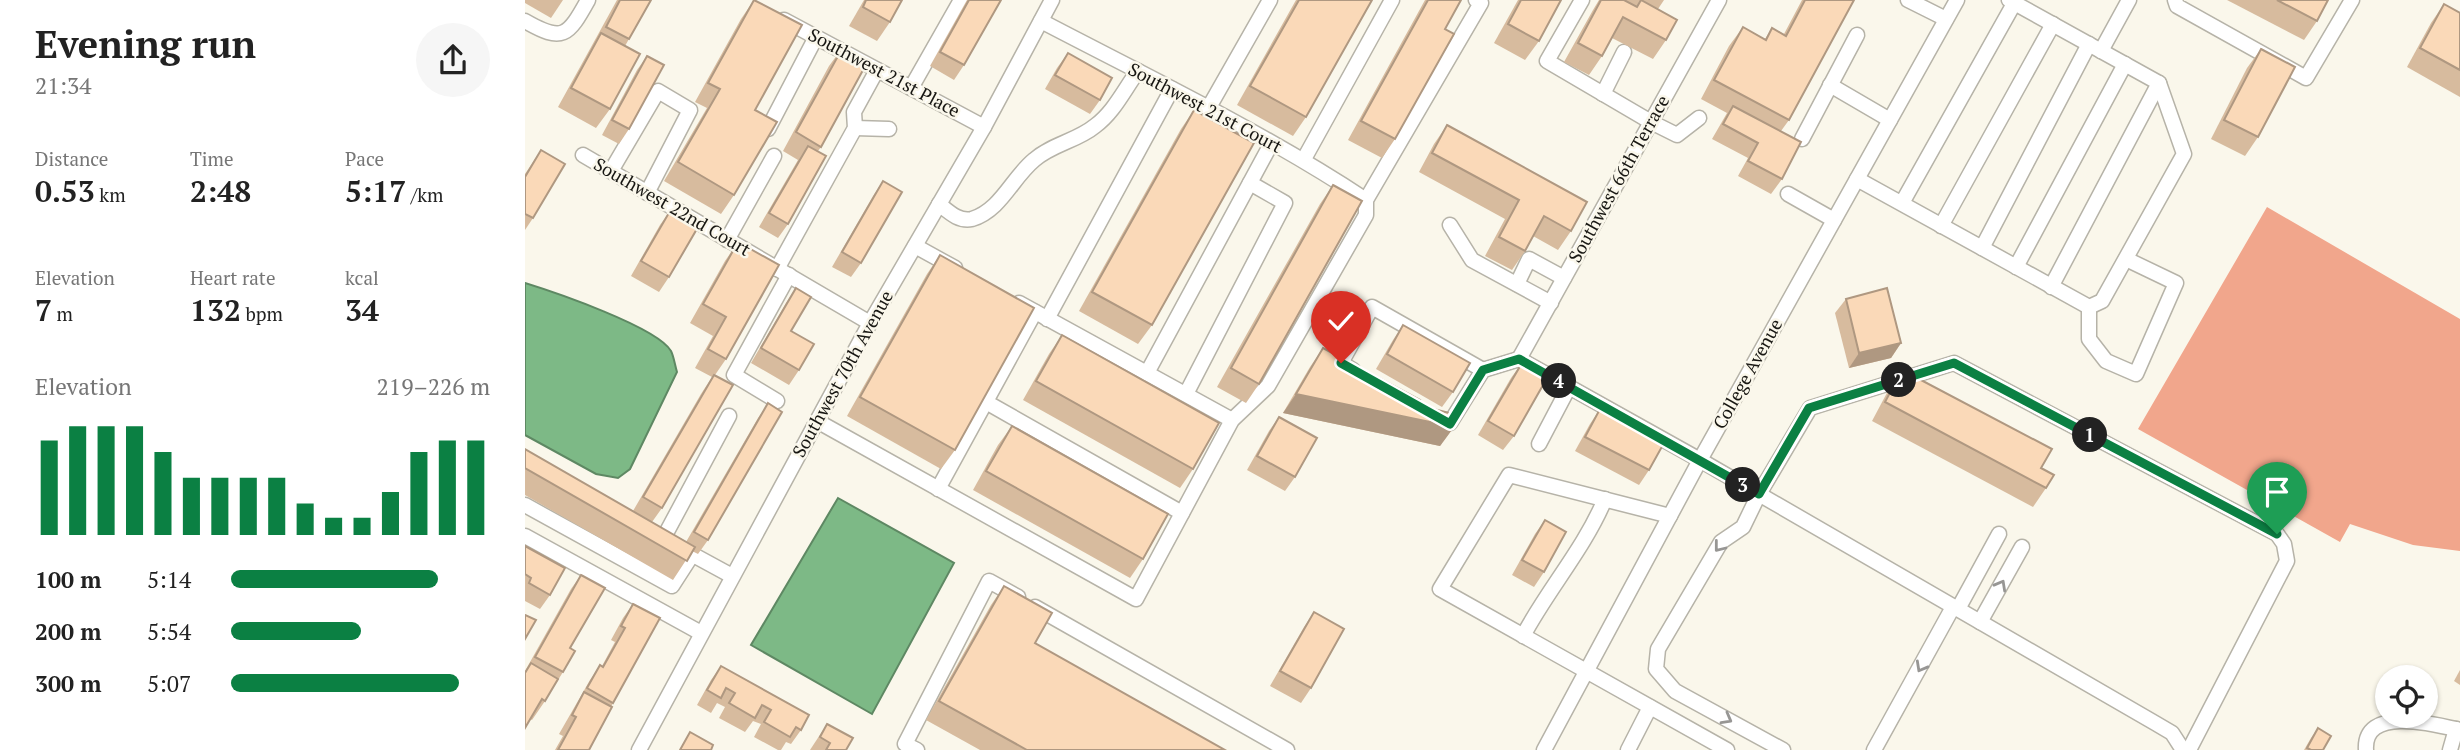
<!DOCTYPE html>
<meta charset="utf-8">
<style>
:root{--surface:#fff;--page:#f6f6f6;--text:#222;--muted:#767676;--accent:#0b8043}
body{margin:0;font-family:"PT Serif",serif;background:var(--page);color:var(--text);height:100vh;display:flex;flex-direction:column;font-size:26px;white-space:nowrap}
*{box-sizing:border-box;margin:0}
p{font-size:23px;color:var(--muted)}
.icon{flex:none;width:38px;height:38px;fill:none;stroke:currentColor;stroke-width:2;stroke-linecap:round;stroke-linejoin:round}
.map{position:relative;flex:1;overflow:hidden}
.drawer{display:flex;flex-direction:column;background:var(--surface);width:525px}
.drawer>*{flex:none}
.buttons{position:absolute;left:1850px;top:665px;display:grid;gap:14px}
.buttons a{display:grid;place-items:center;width:63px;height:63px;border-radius:50%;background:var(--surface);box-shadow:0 2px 5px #0004;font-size:35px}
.pin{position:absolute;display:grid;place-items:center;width:60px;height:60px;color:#fff;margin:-72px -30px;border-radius:50% 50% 50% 0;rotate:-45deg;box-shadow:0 0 7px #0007}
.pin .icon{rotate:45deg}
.km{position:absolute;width:35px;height:35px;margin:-18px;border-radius:50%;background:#222;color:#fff;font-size:19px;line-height:35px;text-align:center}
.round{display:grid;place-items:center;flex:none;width:74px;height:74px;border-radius:37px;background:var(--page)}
.head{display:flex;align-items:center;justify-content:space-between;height:119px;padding:0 35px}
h1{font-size:38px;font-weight:800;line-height:52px}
.stats{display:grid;grid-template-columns:repeat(3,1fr);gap:10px;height:119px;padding:7px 35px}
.stats div{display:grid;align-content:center}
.stats b{font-size:30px;font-weight:800}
.stats small{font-size:19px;font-weight:400}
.stats p{font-size:19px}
.chart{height:196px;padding:14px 35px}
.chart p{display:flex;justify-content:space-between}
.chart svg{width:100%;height:126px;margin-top:7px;stroke:var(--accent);stroke-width:6}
ul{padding:0 35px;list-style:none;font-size:23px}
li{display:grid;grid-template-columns:112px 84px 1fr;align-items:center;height:52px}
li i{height:18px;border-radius:9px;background:var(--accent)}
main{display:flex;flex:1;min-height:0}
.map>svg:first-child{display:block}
.forest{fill:#f1a68c}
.water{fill:#7db986;stroke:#5e8863;stroke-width:2}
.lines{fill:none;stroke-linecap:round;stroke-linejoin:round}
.minor-casing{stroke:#b6b3a8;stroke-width:17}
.minor{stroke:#fff;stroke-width:14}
.wall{fill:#d7bb9e}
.shaded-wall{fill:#af9881}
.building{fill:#fad9b8;stroke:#af9881;stroke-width:2}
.oneway{stroke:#979694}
.route-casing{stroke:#fff;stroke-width:14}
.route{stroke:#0b8043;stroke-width:9}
.labels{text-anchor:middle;stroke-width:5;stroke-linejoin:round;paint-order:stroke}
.street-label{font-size:18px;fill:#171612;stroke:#faf7eb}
</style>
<main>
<section class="drawer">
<div class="head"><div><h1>Evening run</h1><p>21:34</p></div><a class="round"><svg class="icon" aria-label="share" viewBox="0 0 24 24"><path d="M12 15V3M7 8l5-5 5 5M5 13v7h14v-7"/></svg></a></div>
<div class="stats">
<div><p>Distance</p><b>0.53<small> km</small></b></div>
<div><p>Time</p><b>2:48</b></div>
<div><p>Pace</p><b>5:17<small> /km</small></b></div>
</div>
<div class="stats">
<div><p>Elevation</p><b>7<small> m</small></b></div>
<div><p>Heart rate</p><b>132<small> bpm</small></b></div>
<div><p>kcal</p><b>34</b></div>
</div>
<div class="chart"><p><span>Elevation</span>219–226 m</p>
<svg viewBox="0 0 160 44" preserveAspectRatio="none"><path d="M5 44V11M15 44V6M25 44V6M35 44V6M45 44V15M55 44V24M65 44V24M75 44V24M85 44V24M95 44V33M105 44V38M115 44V38M125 44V29M135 44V15M145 44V11M155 44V11"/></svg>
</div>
<ul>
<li><b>100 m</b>5:14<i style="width:80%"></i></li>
<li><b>200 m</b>5:54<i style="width:50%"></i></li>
<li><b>300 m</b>5:07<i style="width:88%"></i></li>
</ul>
</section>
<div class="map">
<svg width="1935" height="750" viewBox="0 0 1935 750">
<rect width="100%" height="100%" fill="#faf7eb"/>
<path class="forest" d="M1742,207l193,112v232l-47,-6 -63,-21 -10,18 -202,-113z"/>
<g class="water">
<path d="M0,283c29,9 132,44 146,68 3,6 4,15 6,21l-47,97 -12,9 -22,-4 -71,-39z"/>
<path d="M313,498l116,65 -82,151 -121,-69z"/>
</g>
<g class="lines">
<defs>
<g id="minor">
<path d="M1057,0l-35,61 104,61 26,13 22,-17"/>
<path d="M1383,0l38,19"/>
<path d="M1650,0l2,6 129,72 46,-78"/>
<path d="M259,20l200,107"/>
<path d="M0,21c38,22 43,15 63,-21"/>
<path d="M516,21c109,57 222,111 325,179"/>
<path d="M1576,51l28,-51"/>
<path d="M1305,85l60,35"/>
<path d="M386,88l50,-88"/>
<path d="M1078,94l21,-42"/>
<path d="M683,109l62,-109"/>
<path d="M330,128l34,1"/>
<path d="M243,129l48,-92"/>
<path d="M1277,139l55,-104"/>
<path d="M58,155l287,168"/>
<path d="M779,159l88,-159"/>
<path d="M86,171l47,-80 32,19 -43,83"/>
<path d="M1332,179l232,128 13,-6 82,-147 -25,-71 -150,-83"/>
<path d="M1263,194l46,26"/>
<path d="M1377,203l114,-203"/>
<path d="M414,204c10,8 20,18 33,15 29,-9 40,-41 62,-59 18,-16 43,-19 61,-34 19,-14 29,-36 43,-55"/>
<path d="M925,225l22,35 79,43"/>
<path d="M1416,226l112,-202"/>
<path d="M202,240l47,-84"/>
<path d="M390,246l40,22"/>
<path d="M1457,248l107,-204"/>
<path d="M1491,267l109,-203"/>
<path d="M252,269l78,-141 -1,-16 23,-42"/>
<path d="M992,284l12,-25 35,19"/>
<path d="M1526,287l108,-204"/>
<path d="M494,303l213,117"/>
<path d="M1564,307v32l17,22 30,13 40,-91 -50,-24"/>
<path d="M522,319l125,-230"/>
<path d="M994,359l181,101 455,263 17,10 11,17"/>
<path d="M994,359l200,-359"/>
<path d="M828,370l-12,-7 31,-56 111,63"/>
<path d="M622,373l124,-229"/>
<path d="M661,394l99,-191 -35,-20"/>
<path d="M252,401l-43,-26 55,-100"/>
<path d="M461,402l196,111"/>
<path d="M920,420l5,3 33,-53 36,-11"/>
<path d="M292,421l319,178 96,-179 36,-34 98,-171v-15l115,-197 -5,-3"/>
<path d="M1014,444l30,-57"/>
<path d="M413,489l97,-177"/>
<path d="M0,505l147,81 20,-31"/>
<path d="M1145,516l-161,-41 -69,114 287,161"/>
<path d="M0,536l176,97"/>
<path d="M138,539l66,-123"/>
<path d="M150,545l57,31"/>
<path d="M510,607l252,143"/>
<path d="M1433,609l41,-75"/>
<path d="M1455,622l42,-75"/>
<path d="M998,636c25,-47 61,-87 82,-137"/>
<path d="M114,750l231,-427 114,-196 68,-127"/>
<path d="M392,750l-12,-6 84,-163 29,16"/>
<path d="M1019,750l156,-290 257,-460"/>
<path d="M1103,750l22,-43"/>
<path d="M1258,750l-108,-59 -19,-22 2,-20 63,-107 22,-15 16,-33 51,-86 144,-45 323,171 7,10 3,17 -98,189"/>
<path d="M1349,750l79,-143"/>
<path d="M1841,750c-3,-45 69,-26 94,-20"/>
<path d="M1925,750l6,-21"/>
</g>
</defs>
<use href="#minor" class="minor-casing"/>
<use href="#minor" class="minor"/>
</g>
<g class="wall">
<path d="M0,0h38l-12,18 -26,-15z"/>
<path d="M92,0h34l-26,46 -15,63 -14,19 -38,-21z"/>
<path d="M229,0l1,110 -21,85 -13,19 -57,-33 43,-73 -12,-6 46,-83z"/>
<path d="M339,0h38l-12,22 -13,19 -28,-15z"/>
<path d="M442,0h34l-37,65 -10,15 -24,-14z"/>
<path d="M771,0h76l-66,117 -13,19 -56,-31z"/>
<path d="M900,0h36l-16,29 -50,110 -13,19 -34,-18z"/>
<path d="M993,0h43l-22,41 -14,19 -31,-17z"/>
<path d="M1074,0h65l-6,9 8,31 -13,19 -41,-21 -10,18 -13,19 -25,-13 29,-52z"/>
<path d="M1277,0h52l-65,120 -8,11 1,48 -11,15 -33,-18 10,-18 -36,-19 15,-26 -26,-14 28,-53 14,-19 22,12 7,-11 12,6z"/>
<path d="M1702,0h101l-11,21 -13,19z"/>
<path d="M1919,4l16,9v84l-53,-30 24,-44z"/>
<path d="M318,47l-22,100 -3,4 -30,73 -10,14 -19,-11 39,-67 -15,-9 46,-85z"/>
<path d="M1736,49l-3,88 -13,19 -34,-17 36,-71z"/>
<path d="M543,53l32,47 -10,14 -45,-25 12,-21z"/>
<path d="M122,56l-18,73 -10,15 -17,-9 35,-65z"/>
<path d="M669,110l-42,215 -14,19 -59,-33 102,-182z"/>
<path d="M922,125l124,106 -13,19 -25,-14 -8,15 -13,19 -27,-14 20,-37 -86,-47 15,-28z"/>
<path d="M16,150l-8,68 -8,12v-56z"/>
<path d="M358,181l-22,82 -10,14 -19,-10 41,-71z"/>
<path d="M808,185l-74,199 -13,19 -29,-16 103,-183z"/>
<path d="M145,211l-1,66 -10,15 -28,-16 29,-51z"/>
<path d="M213,242l-12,117 -11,16 -53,133 -10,14 34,20 72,-124 10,-14 -60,136 -10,14 -6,-3 -19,29 -148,-85v-46l108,62 68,-117 11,-17 -17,-9 18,-32 -23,-13 35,-62z"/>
<path d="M415,255l15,195 -14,19 -94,-53 80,-142z"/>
<path d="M271,288l-5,43 8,39 -10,15 -38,-22 35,-60z"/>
<path d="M1321,299l55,44 -10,15 -42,10 -14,-55z"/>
<path d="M878,325l50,67 -11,15 -66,-38 17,-29z"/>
<path d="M537,335l131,134 -13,19 -157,-88 26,-46z"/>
<path d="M798,348l131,79 -14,19 -157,-33 27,-46z"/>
<path d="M997,363l-8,73 -11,14 -25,-15 33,-57z"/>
<path d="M1377,370l139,98 5,20 -13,19 -161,-86 17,-32z"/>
<path d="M1075,409l49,61 -10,15 -64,-34 15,-27z"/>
<path d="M754,417l16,60 -10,14 -38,-21 22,-39z"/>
<path d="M487,426l131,133 -13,19 -157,-88 25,-45z"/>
<path d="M1020,520l-1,52 -10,15 -22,-12 23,-41z"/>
<path d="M0,546l25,49 -10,14 -15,-8z"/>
<path d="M56,575l-11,73 -7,24 -18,29 -13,19 -2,-1 -5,9v-57l46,-82z"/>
<path d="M479,586l31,57 190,107h-245l-54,-30 65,-115z"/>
<path d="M108,604l-20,99 -24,47h-34l8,-14 -4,-2 31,-54 10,-15 2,1 13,-24 -4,-2 12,-22z"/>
<path d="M789,612l-3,76 -10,15 -31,-17 34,-59z"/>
<path d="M196,666l80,64 -10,14 -5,-2 -5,8h-3l-24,-13 7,-13 -8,-3 -8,11 -26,-14 6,-11 -8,-4 -6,10 -14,-8 14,-25z"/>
<path d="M1935,670v15l-6,-4z"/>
<path d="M302,724l19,26h-36z"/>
<path d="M1793,728l5,22h-19l7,-12z"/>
</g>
<g class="shaded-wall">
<path d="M1376,343l-10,15 -42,10 10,-15z"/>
<path d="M771,394l158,33 -14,19 -157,-33z"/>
</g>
<g class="building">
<path d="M95,0h31l-22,39 -23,-12z"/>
<path d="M229,0l48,25 -47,85 22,12 -43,73 -56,-33 42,-73 -12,-6z"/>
<path d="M341,0h36l-12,22 -27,-15z"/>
<path d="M444,0h32l-37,65 -24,-13z"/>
<path d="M774,0h73l-66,117 -56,-31z"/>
<path d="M903,0h33l-16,29 9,5 -59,105 -34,-18z"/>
<path d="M996,0h40l-22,41 -31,-17z"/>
<path d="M1076,0h23l13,7 4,-7 36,20 -11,20 -43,-23 -21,39 -24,-13z"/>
<path d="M1280,0h49l-65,120 -75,-40 29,-53 23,13 6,-12 14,8z"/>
<path d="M1752,0h51l-11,21z"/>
<path d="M1919,4l16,9v57l-40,-22z"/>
<path d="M76,33l39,21 -30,55 -39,-21z"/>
<path d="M318,47l25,14 -47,86 -25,-15z"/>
<path d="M1736,49l34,18 -37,70 -34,-17z"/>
<path d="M543,53l44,25 -12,22 -45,-25z"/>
<path d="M122,56l17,9 -35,64 -17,-9z"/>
<path d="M1208,106l68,36 -19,37 -34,-18 10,-18 -35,-19z"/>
<path d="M669,110l60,33 -102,182 -60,-33z"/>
<path d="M922,125l140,77 -16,29 -27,-15 -19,35 -26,-14 20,-37 -87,-47z"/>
<path d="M283,146l18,10 -38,68 -19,-11z"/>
<path d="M16,150l24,14 -32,54 -8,-4v-37z"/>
<path d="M358,181l19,11 -41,71 -19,-11z"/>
<path d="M808,185l29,16 -103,183 -28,-16z"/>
<path d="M145,211l28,16 -29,50 -28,-16z"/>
<path d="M213,242l41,23 -53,94 -18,-10 18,-32 -23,-13z"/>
<path d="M415,255l94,53 -79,142 -95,-53z"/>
<path d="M271,288l15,9 -20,34 23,13 -15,26 -38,-22z"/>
<path d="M1362,288l14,55 -42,10 -13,-54z"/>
<path d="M878,325l67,38 -17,29 -66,-38z"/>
<path d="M537,335l157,88 -26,46 -157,-88z"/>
<path d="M798,348l97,52 -2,5 39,10 -3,12 -158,-33z"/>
<path d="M997,363l25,15 -33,58 -26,-15z"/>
<path d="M1377,370l150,79 -11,19 13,7 -8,13 -161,-86z"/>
<path d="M189,375l19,10 -71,123 -19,-11z"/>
<path d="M243,403l14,9 -74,128 -14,-8z"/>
<path d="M1075,409l64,34 -15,27 -64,-33z"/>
<path d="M754,417l38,21 -22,39 -38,-21z"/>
<path d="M487,426l156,88 -25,45 -157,-88z"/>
<path d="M0,449l170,98 -8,14 -162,-93z"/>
<path d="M1020,520l21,12 -22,40 -22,-12z"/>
<path d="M0,546l40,22 -15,27 -21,-12 2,-5 -6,-4z"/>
<path d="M56,575l24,13 -35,60 5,3 -12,21 -28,-15z"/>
<path d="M479,586l48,27 -17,30 190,107h-198l-88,-49z"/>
<path d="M108,604l27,14 -47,85 -26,-15 13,-23 3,2 22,-39 -4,-2z"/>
<path d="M789,612l30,17 -33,59 -31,-17z"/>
<path d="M0,615l11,5 -11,19z"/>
<path d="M6,663l27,16 -13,22 -3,-2 -17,29v-55z"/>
<path d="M196,666l88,49 -8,15 -5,-3 -6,10 -26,-15 7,-12 -9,-5 -7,13 -26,-15 6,-10 -9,-5 -5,10 -14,-8z"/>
<path d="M59,692l28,15 -23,43h-31l18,-33 -4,-2z"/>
<path d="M302,724l26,14 -7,12h-20l4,-7 -10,-6z"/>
<path d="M1793,728l13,8 -8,14h-12l-4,-2z"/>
<path d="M165,732l23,13 -2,5h-31z"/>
</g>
<defs><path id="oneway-chevron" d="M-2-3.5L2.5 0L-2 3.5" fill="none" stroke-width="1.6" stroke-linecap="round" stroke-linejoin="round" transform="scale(1.75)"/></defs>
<g class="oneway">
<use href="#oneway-chevron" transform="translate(1194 547) rotate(128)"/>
<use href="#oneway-chevron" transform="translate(1476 585) rotate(-61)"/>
<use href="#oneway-chevron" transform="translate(1396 667) rotate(119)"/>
<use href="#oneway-chevron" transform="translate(1202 719) rotate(29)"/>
</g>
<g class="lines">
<defs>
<path id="route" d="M816,363l109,61 33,-54 36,-11 240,135 50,-86 145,-45 323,171"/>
</defs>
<use href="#route" class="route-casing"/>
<use href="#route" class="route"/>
</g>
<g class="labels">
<g class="street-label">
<text transform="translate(359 73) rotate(28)" y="6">Southwest 21st Place</text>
<text transform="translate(680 108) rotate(28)" y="6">Southwest 21st Court</text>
<text transform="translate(1094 179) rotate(-61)" y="6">Southwest 66th Terrace</text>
<text transform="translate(147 207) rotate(30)" y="6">Southwest 22nd Court</text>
<text transform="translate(318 374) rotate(-61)" y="6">Southwest 70th Avenue</text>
<text transform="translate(1223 374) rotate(-61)" y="6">College Avenue</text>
</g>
</g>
</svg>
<div class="buttons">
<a><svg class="icon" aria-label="locate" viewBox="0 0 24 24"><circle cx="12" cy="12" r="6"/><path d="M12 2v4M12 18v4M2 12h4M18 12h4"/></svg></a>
</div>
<div class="pin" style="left:1752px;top:534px;background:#1e9e55"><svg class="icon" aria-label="arrive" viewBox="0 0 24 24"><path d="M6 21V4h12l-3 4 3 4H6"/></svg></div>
<div class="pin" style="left:816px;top:363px;background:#d93025"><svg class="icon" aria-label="check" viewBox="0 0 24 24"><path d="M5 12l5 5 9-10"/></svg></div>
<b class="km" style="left:1565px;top:435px">1</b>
<b class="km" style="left:1374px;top:380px">2</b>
<b class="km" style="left:1218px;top:485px">3</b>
<b class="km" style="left:1034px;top:381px">4</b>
</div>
</main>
